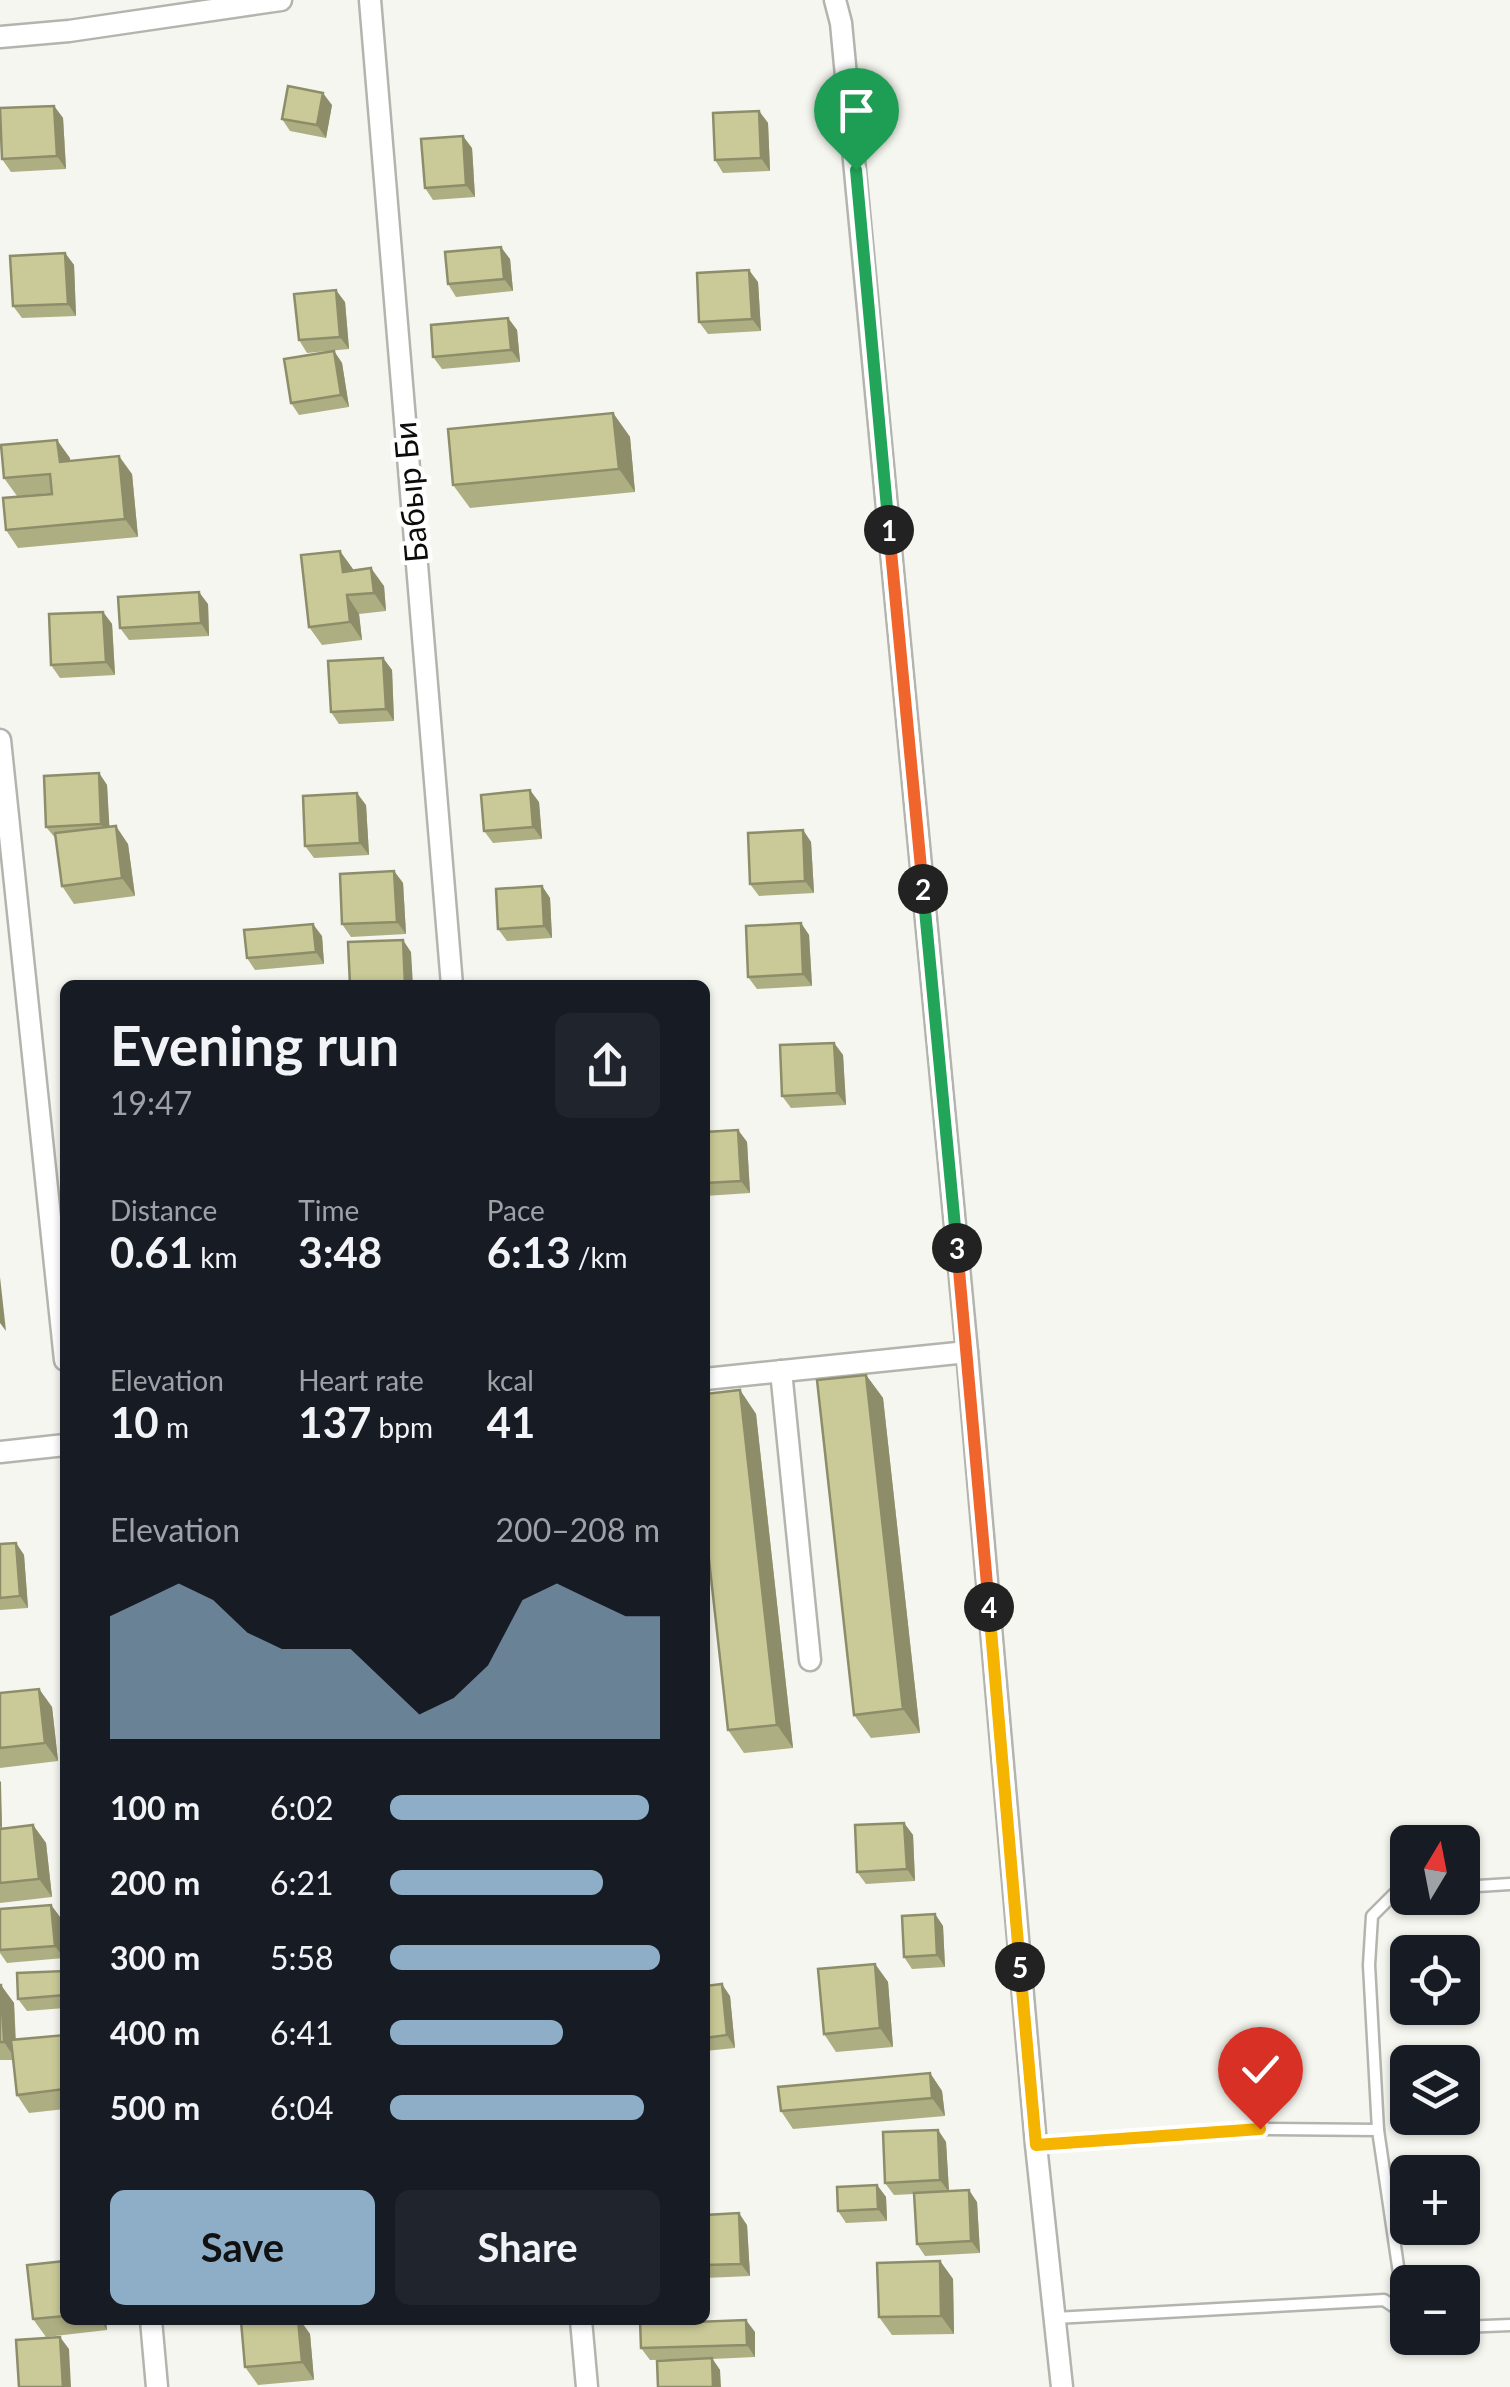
<!DOCTYPE html>
<meta charset="utf-8">
<style>
:root{--surface:#171b24;--page:#20242c;--text:#f1f3f6;--muted:#9ea1a6;--accent:#8eaec7}
body{margin:0;font-family:Lato,sans-serif;background:var(--page);color:var(--text);height:100vh;display:flex;flex-direction:column;font-size:38px;white-space:nowrap}
*{box-sizing:border-box;margin:0}
p{font-size:32px;color:var(--muted)}
.icon{flex:none;width:55px;height:55px;fill:none;stroke:currentColor;stroke-width:2;stroke-linecap:round;stroke-linejoin:round}
.map{position:relative;flex:1;overflow:hidden}
.sheet{position:absolute;left:60px;top:980px;width:650px;height:1345px;display:flex;flex-direction:column;background:var(--surface);border-radius:15px;box-shadow:0 2px 8px #0004}
.sheet>*{flex:none}
.needle{width:65px;rotate:10deg}
.fabs{position:absolute;left:1390px;top:1825px;display:grid;gap:20px}
.fabs a{display:grid;place-items:center;width:90px;height:90px;border-radius:15px;background:var(--surface);box-shadow:0 2px 8px #0004;font-size:50px}
.pin{position:absolute;display:grid;place-items:center;width:85px;height:85px;color:#fff;margin:-102px -42px;border-radius:50% 50% 50% 0;rotate:-45deg;box-shadow:0 0 10px #0007}
.pin .icon{rotate:45deg}
.km{position:absolute;width:50px;height:50px;margin:-25px;border-radius:50%;background:#222;color:#fff;font-size:28px;line-height:50px;text-align:center}
.round{display:grid;place-items:center;flex:none;width:105px;height:105px;border-radius:15px;background:var(--page)}
.head{display:flex;align-items:center;justify-content:space-between;height:170px;padding:0 50px}
h1{font-size:55px;font-weight:700;line-height:75px}
.stats{display:grid;grid-template-columns:repeat(3,1fr);gap:15px;height:170px;padding:10px 50px}
.stats div{display:grid;align-content:center}
.stats b{font-size:42px;font-weight:700}
.stats small{font-size:28px;font-weight:400}
.stats p{font-size:28px}
.chart{height:280px;padding:20px 50px}
.chart p{display:flex;justify-content:space-between}
.chart svg{width:100%;height:180px;margin-top:10px;fill:var(--accent);opacity:.7}
.primary-button{display:flex;gap:20px;margin-top:auto;padding:20px 50px}
.primary-button a{flex:1;height:115px;border-radius:15px;background:var(--accent);color:#111;font-size:40px;font-weight:700;line-height:115px;text-align:center}
.primary-button a+a{background:var(--page);color:var(--text)}
ul{padding:0 50px;list-style:none;font-size:32px}
li{display:grid;grid-template-columns:160px 120px 1fr;align-items:center;height:75px}
li i{height:25px;border-radius:12px;background:var(--accent)}
.map>svg:first-child{display:block}
.lines{fill:none;stroke-linecap:round;stroke-linejoin:round}
.lane-casing{stroke:#b4b4af;stroke-width:15}
.street-casing{stroke:#b4b4af;stroke-width:25}
.lane{stroke:#fff;stroke-width:10}
.street{stroke:#fff;stroke-width:20}
.wall{fill:#aeae83}
.shaded-wall{fill:#8d8d6a}
.building{fill:#caca98;stroke:#8d8d6a;stroke-width:2.5}
.split-1-casing{stroke:#fff;stroke-width:20}
.split-2-casing{stroke:#fff;stroke-width:20}
.split-3-casing{stroke:#fff;stroke-width:20}
.split-4-casing{stroke:#fff;stroke-width:20}
.split-5-casing{stroke:#fff;stroke-width:20}
.split-6-casing{stroke:#fff;stroke-width:20}
.split-1{stroke:#22a559;stroke-width:12}
.split-2{stroke:#f0652b;stroke-width:12}
.split-3{stroke:#22a559;stroke-width:12}
.split-4{stroke:#f0652b;stroke-width:12}
.split-5{stroke:#f5b400;stroke-width:12}
.split-6{stroke:#f5b400;stroke-width:12}
.labels{text-anchor:middle;stroke-width:9;stroke-linejoin:round;paint-order:stroke}
.street-label{font-size:32px;fill:#0c0c0a;stroke:#fff}
</style>
<div class="map">
<svg width="1510" height="2387" viewBox="0 0 1510 2387">
<rect width="100%" height="100%" fill="#f6f6f0"/>
<g class="lines">
<defs>
<g id="lane">
<path d="M1462,1887l48,-3"/>
<path d="M1378,2130l-9,-165 3,-49 25,-25h11"/>
<path d="M1037,2145l223,-16 118,1 27,184"/>
<path d="M1055,2318l329,-18 24,16"/>
<path d="M1462,2327l48,-2"/>
</g>
<g id="street">
<path d="M370,0l82,985"/>
<path d="M835,0l6,23 126,1329 69,793 26,242"/>
<path d="M0,37l69,-6 212,-31"/>
<path d="M0,740l65,620"/>
<path d="M781,1371l29,289"/>
<path d="M705,1379l262,-27"/>
<path d="M0,1452l65,-7"/>
<path d="M151,2320l6,67"/>
<path d="M581,2320l6,67"/>
</g>
</defs>
<use href="#lane" class="lane-casing"/>
<use href="#street" class="street-casing"/>
<use href="#lane" class="lane"/>
<use href="#street" class="street"/>
</g>
<g class="wall">
<path d="M332,105l-6,33 -36,-7 -8,-12z"/>
<path d="M54,106l9,12 3,51 -55,3 -9,-13z"/>
<path d="M759,111l9,12 2,48 -47,2 -8,-13z"/>
<path d="M472,148l3,49 -42,3 -8,-12z"/>
<path d="M65,253l9,12 2,51 -54,2 -9,-12z"/>
<path d="M510,259l3,32 -57,6 -8,-13z"/>
<path d="M758,282l3,49 -53,3 -9,-12z"/>
<path d="M345,302l4,47 -42,4 -8,-13z"/>
<path d="M508,318l9,12 3,32 -78,7 -9,-12z"/>
<path d="M334,351l8,12 7,44 -50,8 -8,-12z"/>
<path d="M613,413l17,24 5,55 -165,16 -17,-23z"/>
<path d="M70,458v3l62,13 6,63 -120,11 -12,-18 46,-37 -35,3 -13,-18z"/>
<path d="M353,569v1l31,16 2,25 -27,3 3,26 -40,5 -13,-18z"/>
<path d="M208,604l1,32 -80,4 -9,-12z"/>
<path d="M103,612l9,12 3,51 -55,3 -9,-13z"/>
<path d="M383,658l9,12 2,51 -55,3 -8,-12z"/>
<path d="M99,773l8,12 2,42 19,17 7,52 -61,8 -12,-18 -6,-47 -10,-12z"/>
<path d="M539,802l3,37 -49,4 -9,-12z"/>
<path d="M366,805l3,50 -55,3 -9,-12z"/>
<path d="M803,830l8,12 3,51 -55,3 -9,-12z"/>
<path d="M394,871l9,12 3,51 -55,3 -9,-13z"/>
<path d="M542,886l8,12 2,40 -45,3 -9,-12z"/>
<path d="M801,923l8,12 3,51 -55,3 -9,-12z"/>
<path d="M322,936l2,28 -69,6 -8,-12z"/>
<path d="M834,1043l9,12 3,50 -55,3 -9,-12z"/>
<path d="M738,1130l9,12 3,51 -45,3v-64z"/>
<path d="M866,1375l17,23 37,335 -49,5 -17,-23z"/>
<path d="M740,1390l16,24 37,334 -49,5 -16,-23z"/>
<path d="M16,1543l8,12 4,53 -28,2v-66z"/>
<path d="M39,1689l13,18 6,54 -58,7v-75z"/>
<path d="M0,1781l2,47 31,-3 13,18 6,54 -52,6z"/>
<path d="M904,1823l9,12 2,46 -49,3 -9,-12z"/>
<path d="M51,1905l9,12 4,41 -57,5 -7,-10v-44z"/>
<path d="M935,1914l8,12 2,41 -33,2 -8,-12z"/>
<path d="M875,1964l13,18 5,65 -57,5 -12,-18z"/>
<path d="M65,1971v37l-38,3 -9,-12z"/>
<path d="M0,1985l14,18 2,37 49,-5v74l-36,4 -12,-18 -4,-35h-13z"/>
<path d="M705,1986l25,10 5,52 -30,3z"/>
<path d="M930,2073l12,18 3,25 -152,13 -12,-18z"/>
<path d="M938,2130l8,12 3,49 28,11 3,51 -55,3 -8,-12 -3,-50 -20,1 -9,-12z"/>
<path d="M877,2185l9,12 1,24 -41,2 -8,-12z"/>
<path d="M705,2215l42,10 3,51 -45,2z"/>
<path d="M65,2261v59h41l1,10 -61,7 -13,-18z"/>
<path d="M940,2261l13,18 1,55 -62,1 -13,-18z"/>
<path d="M211,2320h89l10,14 4,46 -56,5 -13,-18 -4,-45 -26,3z"/>
<path d="M308,2320h57v2l-53,3z"/>
<path d="M703,2321l52,11v25l-43,2 8,11 -23,-11 -47,1 -9,-12z"/>
</g>
<g class="shaded-wall">
<path d="M323,93l9,12 -6,33 -9,-13z"/>
<path d="M54,106l9,12 3,51 -9,-13z"/>
<path d="M759,111l9,12 2,48 -9,-13z"/>
<path d="M463,136l9,12 3,49 -9,-12z"/>
<path d="M501,247l9,12 3,32 -9,-12z"/>
<path d="M65,253l9,12 2,51 -8,-12z"/>
<path d="M749,270l9,12 3,49 -9,-12z"/>
<path d="M336,290l9,12 4,47 -9,-12z"/>
<path d="M508,318l9,12 3,32 -9,-12z"/>
<path d="M334,351l8,12 7,44 -8,-12z"/>
<path d="M613,413l17,24 5,55 -16,-23z"/>
<path d="M57,440l13,18 2,22 -12,-18z"/>
<path d="M119,456l13,18 6,63 -13,-18z"/>
<path d="M340,551l13,18 2,21 -12,-18z"/>
<path d="M371,568l13,18 2,25 -12,-18z"/>
<path d="M199,592l9,12 1,32 -8,-13z"/>
<path d="M347,595l12,19 3,26 -12,-18z"/>
<path d="M103,612l9,12 3,51 -9,-13z"/>
<path d="M383,658l9,12 2,51 -8,-12z"/>
<path d="M99,773l8,12 3,51 -9,-12z"/>
<path d="M530,790l9,12 3,37 -9,-12z"/>
<path d="M357,793l9,12 3,50 -9,-12z"/>
<path d="M116,826l12,18 7,52 -13,-18z"/>
<path d="M803,830l8,12 3,51 -9,-12z"/>
<path d="M394,871l9,12 3,51 -9,-12z"/>
<path d="M542,886l8,12 2,40 -8,-12z"/>
<path d="M801,923l8,12 3,51 -9,-12z"/>
<path d="M313,924l9,12 2,28 -8,-12z"/>
<path d="M403,940l8,12 2,33h-8z"/>
<path d="M834,1043l9,12 3,50 -9,-12z"/>
<path d="M738,1130l9,12 3,51 -9,-12z"/>
<path d="M0,1277l6,54 -6,-8z"/>
<path d="M866,1375l17,23 37,335 -17,-24z"/>
<path d="M740,1390l16,24 37,334 -16,-23z"/>
<path d="M16,1543l8,12 4,53 -8,-12z"/>
<path d="M39,1689l13,18 6,54 -13,-18z"/>
<path d="M0,1781l1,1 1,47 -2,-3z"/>
<path d="M904,1823l9,12 2,46 -8,-12z"/>
<path d="M33,1825l13,18 6,54 -13,-18z"/>
<path d="M51,1905l9,12 4,41 -9,-12z"/>
<path d="M935,1914l8,12 2,41 -8,-12z"/>
<path d="M875,1964l13,18 5,65 -13,-19z"/>
<path d="M722,1984l8,12 5,52 -8,-13z"/>
<path d="M1,1985l13,18 2,57 -12,-18z"/>
<path d="M930,2073l12,18 3,25 -13,-18z"/>
<path d="M938,2130l8,12 3,50 -9,-12z"/>
<path d="M877,2185l9,12 1,24 -9,-12z"/>
<path d="M969,2190l8,12 3,51 -9,-12z"/>
<path d="M739,2213l8,12 3,51 -9,-12z"/>
<path d="M940,2261l13,18 1,55 -13,-18z"/>
<path d="M100,2320h6l1,10z"/>
<path d="M298,2320h2l10,14 4,46 -12,-18z"/>
<path d="M746,2320l9,12v25l-8,-12z"/>
<path d="M60,2337l9,12 2,38h-8z"/>
<path d="M712,2358l8,12 1,17h-8z"/>
</g>
<g class="building">
<path d="M288,86l35,7 -6,32 -35,-6z"/>
<path d="M54,106l3,50 -55,3 -2,-51z"/>
<path d="M759,111l2,47 -46,2 -2,-47z"/>
<path d="M463,136l3,49 -41,3 -4,-49z"/>
<path d="M501,247l3,32 -56,5 -3,-32z"/>
<path d="M65,253l3,51 -55,2 -3,-50z"/>
<path d="M749,270l3,49 -53,3 -2,-49z"/>
<path d="M336,290l4,47 -41,3 -5,-46z"/>
<path d="M508,318l3,32 -78,7 -2,-32z"/>
<path d="M334,351l7,44 -50,8 -7,-44z"/>
<path d="M613,413l6,56 -166,16 -5,-56z"/>
<path d="M57,440l3,22 59,-6 6,63 -119,11 -3,-32 49,-4 -2,-20 -46,4 -3,-33z"/>
<path d="M340,551l3,21 28,-4 3,25 -27,2 3,27 -41,5 -8,-72z"/>
<path d="M199,592l2,31 -81,5 -2,-31z"/>
<path d="M103,612l3,50 -55,3 -2,-51z"/>
<path d="M383,658l3,51 -55,3 -3,-51z"/>
<path d="M99,773l2,51 -55,3 -2,-51z"/>
<path d="M530,790l3,37 -49,4 -3,-36z"/>
<path d="M357,793l3,50 -55,3 -2,-50z"/>
<path d="M116,826l6,52 -60,8 -7,-53z"/>
<path d="M803,830l2,51 -55,3 -2,-51z"/>
<path d="M394,871l3,51 -55,2 -2,-50z"/>
<path d="M542,886l2,40 -46,3 -2,-40z"/>
<path d="M801,923l2,51 -55,3 -2,-51z"/>
<path d="M313,924l3,28 -69,6 -3,-28z"/>
<path d="M403,940l2,45h-55l-2,-43z"/>
<path d="M834,1043l3,50 -55,3 -2,-51z"/>
<path d="M738,1130l3,51 -36,2v-51z"/>
<path d="M866,1375l37,334 -49,6 -37,-335z"/>
<path d="M740,1390l37,335 -49,5 -23,-206v-130z"/>
<path d="M16,1543l4,53 -20,2v-54z"/>
<path d="M39,1689l6,54 -45,5v-55z"/>
<path d="M904,1823l3,46 -50,3 -2,-47z"/>
<path d="M33,1825l6,54 -39,4v-54z"/>
<path d="M51,1905l4,41 -55,4v-41z"/>
<path d="M935,1914l2,41 -33,2 -2,-41z"/>
<path d="M875,1964l5,64 -56,6 -6,-65z"/>
<path d="M65,1971v24l-47,4 -1,-26z"/>
<path d="M722,1984l5,51 -22,3v-52z"/>
<path d="M0,1985h1l3,57h-4z"/>
<path d="M65,2035v54l-48,6 -6,-55z"/>
<path d="M930,2073l2,25 -151,13 -3,-24z"/>
<path d="M938,2130l2,50 -55,3 -2,-51z"/>
<path d="M877,2185l1,24 -40,2 -1,-24z"/>
<path d="M969,2190l2,51 -54,3 -3,-51z"/>
<path d="M739,2213l2,51 -36,1v-50z"/>
<path d="M65,2261v55l-32,3 -6,-54z"/>
<path d="M940,2261l1,55 -62,1 -2,-54z"/>
<path d="M251,2320h47l4,42 -57,5 -4,-46z"/>
<path d="M640,2320h55v2l51,-2 1,25 -106,3z"/>
<path d="M60,2337l3,50h-44l-3,-47z"/>
<path d="M712,2358l1,29h-55l-1,-26z"/>
</g>
<g class="lines">
<defs>
<path id="split-1" d="M856,170l33,360"/>
<path id="split-2" d="M889,530l34,359"/>
<path id="split-3" d="M923,889l34,359"/>
<path id="split-4" d="M957,1248l32,359"/>
<path id="split-5" d="M989,1607l31,360"/>
<path id="split-6" d="M1020,1967l16,178 224,-16"/>
</defs>
<use href="#split-1" class="split-1-casing"/>
<use href="#split-2" class="split-2-casing"/>
<use href="#split-3" class="split-3-casing"/>
<use href="#split-4" class="split-4-casing"/>
<use href="#split-5" class="split-5-casing"/>
<use href="#split-6" class="split-6-casing"/>
<use href="#split-1" class="split-1"/>
<use href="#split-2" class="split-2"/>
<use href="#split-3" class="split-3"/>
<use href="#split-4" class="split-4"/>
<use href="#split-5" class="split-5"/>
<use href="#split-6" class="split-6"/>
</g>
<g class="labels">
<g class="street-label">
<text transform="translate(411 492) rotate(-95)" y="11">Бабыр Би</text>
</g>
</g>
</svg>
<div class="fabs">
<a><svg class="needle" viewBox="-14 -14 28 28"><path d="M0-13l5 13h-10z" fill="#e53935"/><path d="M0 13l5-13h-10z" fill="#9ea1a6"/></svg></a>
<a><svg class="icon" aria-label="locate" viewBox="0 0 24 24"><circle cx="12" cy="12" r="6"/><path d="M12 2v4M12 18v4M2 12h4M18 12h4"/></svg></a>
<a><svg class="icon" aria-label="layers" viewBox="0 0 24 24"><path d="M12 4l9 5-9 5-9-5zM3 14l9 5 9-5"/></svg></a>
<a>+</a>
<a>−</a>
</div>
<div class="pin" style="left:856px;top:170px;background:#1e9e55"><svg class="icon" aria-label="arrive" viewBox="0 0 24 24"><path d="M6 21V4h12l-3 4 3 4H6"/></svg></div>
<div class="pin" style="left:1260px;top:2129px;background:#d93025"><svg class="icon" aria-label="check" viewBox="0 0 24 24"><path d="M5 12l5 5 9-10"/></svg></div>
<b class="km" style="left:889px;top:530px">1</b>
<b class="km" style="left:923px;top:889px">2</b>
<b class="km" style="left:957px;top:1248px">3</b>
<b class="km" style="left:989px;top:1607px">4</b>
<b class="km" style="left:1020px;top:1967px">5</b>
<section class="sheet">
<div class="head"><div><h1>Evening run</h1><p>19:47</p></div><a class="round"><svg class="icon" aria-label="share" viewBox="0 0 24 24"><path d="M12 15V3M7 8l5-5 5 5M5 13v7h14v-7"/></svg></a></div>
<div class="stats">
<div><p>Distance</p><b>0.61<small> km</small></b></div>
<div><p>Time</p><b>3:48</b></div>
<div><p>Pace</p><b>6:13<small> /km</small></b></div>
</div>
<div class="stats">
<div><p>Elevation</p><b>10<small> m</small></b></div>
<div><p>Heart rate</p><b>137<small> bpm</small></b></div>
<div><p>kcal</p><b>41</b></div>
</div>
<div class="chart"><p><span>Elevation</span>200–208 m</p>
<svg viewBox="0 0 160 44" preserveAspectRatio="none"><path d="M0 44V14L10 10L20 6L30 10L40 18L50 22L60 22L70 22L80 30L90 38L100 34L110 26L120 10L130 6L140 10L150 14L160 14V44z"/></svg>
</div>
<ul>
<li><b>100 m</b>6:02<i style="width:96%"></i></li>
<li><b>200 m</b>6:21<i style="width:79%"></i></li>
<li><b>300 m</b>5:58<i style="width:100%"></i></li>
<li><b>400 m</b>6:41<i style="width:64%"></i></li>
<li><b>500 m</b>6:04<i style="width:94%"></i></li>
</ul>
<div class="primary-button"><a>Save</a><a>Share</a></div>
</section>
</div>
